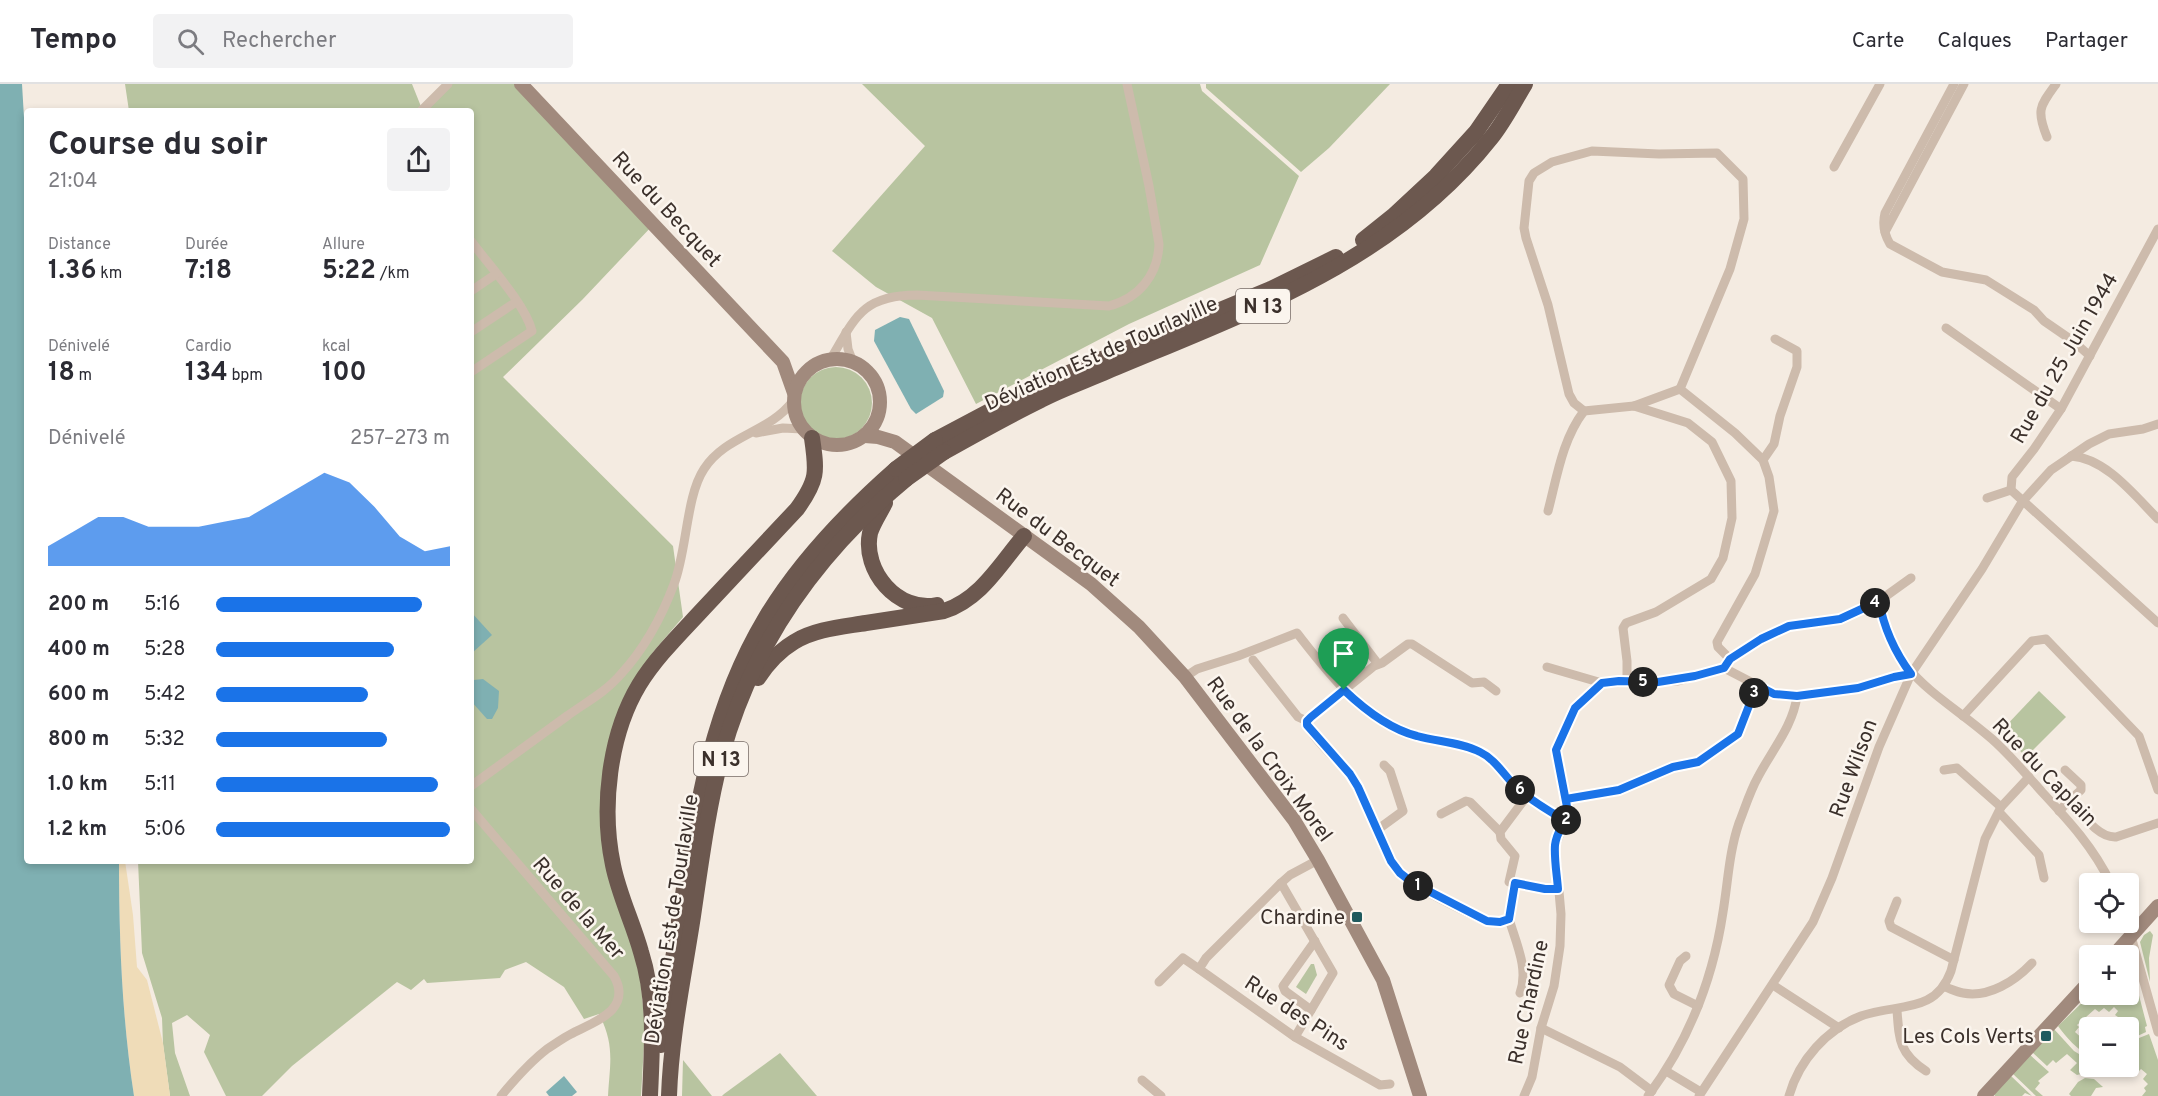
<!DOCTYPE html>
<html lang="fr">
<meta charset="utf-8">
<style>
:root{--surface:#fff;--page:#f2f2f3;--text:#2b2b33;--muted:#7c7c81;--line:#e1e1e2;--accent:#1a73e8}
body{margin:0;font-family:Overpass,sans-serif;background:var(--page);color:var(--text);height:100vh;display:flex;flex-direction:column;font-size:22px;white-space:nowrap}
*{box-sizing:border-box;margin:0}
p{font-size:20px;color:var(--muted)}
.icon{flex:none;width:33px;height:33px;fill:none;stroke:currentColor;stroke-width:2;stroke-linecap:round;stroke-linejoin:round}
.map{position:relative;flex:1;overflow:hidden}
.panel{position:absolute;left:24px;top:24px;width:450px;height:756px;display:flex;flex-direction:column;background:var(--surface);border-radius:6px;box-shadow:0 3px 9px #0003}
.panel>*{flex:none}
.fabs{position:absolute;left:2079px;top:789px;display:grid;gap:12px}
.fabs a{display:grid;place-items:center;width:60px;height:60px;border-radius:6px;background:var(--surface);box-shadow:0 3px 9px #0003;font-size:30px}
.pin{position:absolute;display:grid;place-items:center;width:51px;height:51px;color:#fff;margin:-62px -26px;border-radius:50% 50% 50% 0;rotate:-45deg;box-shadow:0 0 6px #0007}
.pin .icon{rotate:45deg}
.km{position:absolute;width:30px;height:30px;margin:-15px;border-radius:50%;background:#222;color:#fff;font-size:16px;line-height:30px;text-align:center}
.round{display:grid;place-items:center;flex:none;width:63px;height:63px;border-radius:6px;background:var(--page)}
.overview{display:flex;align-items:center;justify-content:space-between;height:102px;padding:0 24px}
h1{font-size:33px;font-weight:700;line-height:45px}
.metrics{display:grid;grid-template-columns:repeat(3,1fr);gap:9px;height:102px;padding:6px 24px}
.metrics div{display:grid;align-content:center}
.metrics b{font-size:26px;font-weight:700}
.metrics small{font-size:16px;font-weight:400}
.metrics p{font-size:16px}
.chart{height:168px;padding:12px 24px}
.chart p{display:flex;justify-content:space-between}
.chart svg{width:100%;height:108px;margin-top:6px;fill:var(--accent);opacity:.7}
ul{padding:0 24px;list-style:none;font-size:20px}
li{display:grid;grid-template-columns:96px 72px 1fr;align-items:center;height:45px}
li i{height:15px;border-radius:8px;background:var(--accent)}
header{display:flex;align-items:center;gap:36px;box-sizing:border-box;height:84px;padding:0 30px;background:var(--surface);border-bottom:2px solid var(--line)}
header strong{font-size:28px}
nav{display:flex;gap:33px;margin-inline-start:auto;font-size:21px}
.search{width:420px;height:54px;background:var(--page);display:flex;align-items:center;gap:15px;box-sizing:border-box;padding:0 21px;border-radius:6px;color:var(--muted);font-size:22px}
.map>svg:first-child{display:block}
.green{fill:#b8c4a0}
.sand{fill:#efdcb8}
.water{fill:#7fb0b2}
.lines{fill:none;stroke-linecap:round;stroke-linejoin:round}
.minor{stroke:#cdbbac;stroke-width:9}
.secondary{stroke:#a18a7d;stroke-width:14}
.trunk{stroke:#6c584f;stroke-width:16}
.trunk-bridge{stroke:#6c584f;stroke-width:16}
.route-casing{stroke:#fff;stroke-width:12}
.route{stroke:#1a73e8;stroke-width:8}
.poi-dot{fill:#1f5a5e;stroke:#fbf5ee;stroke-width:2}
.labels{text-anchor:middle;stroke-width:5;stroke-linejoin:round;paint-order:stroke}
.shield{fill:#fbf5ee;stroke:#756b66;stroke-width:1.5}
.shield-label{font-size:20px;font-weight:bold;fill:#3b302b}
.street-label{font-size:21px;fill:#3b302b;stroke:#fbf5ee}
.poi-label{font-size:21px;fill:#3b302b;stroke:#fbf5ee;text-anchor:end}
</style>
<header>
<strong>Tempo</strong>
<div class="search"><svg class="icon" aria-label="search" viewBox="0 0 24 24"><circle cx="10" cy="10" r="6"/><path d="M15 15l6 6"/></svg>Rechercher</div>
<nav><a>Carte</a><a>Calques</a><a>Partager</a></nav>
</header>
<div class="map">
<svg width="2158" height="1012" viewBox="0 0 2158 1012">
<rect width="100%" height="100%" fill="#f4ebe1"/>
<g class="green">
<path d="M125,0h287l10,25 25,-25h74l132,141 -70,74 -80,78 170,169 10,71 -30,35 -50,119 25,159 12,45 5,53 -4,68h-33c2,-33 7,-51 -9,-82l-15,5 -20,-32 -38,-25 -21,8 -5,8 -73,5 -3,-4 -13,11 -14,-8 -105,84 -30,30h-36l-22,-44 6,-17 -23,-20 -15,8 3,30 15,43h-20l-7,-52 -1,-26 -20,-65 -4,-92h333v-750h-342z"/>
<path d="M862,0h338l2,7 97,85 -39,89 -131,59 -153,80 -44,-86 -56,-31 -44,-36 93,-105z"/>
<path d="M1206,0h184l-61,64 -28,24 -95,-84z"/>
<circle cx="836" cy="319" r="36"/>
<path d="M2039,607l27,26 -40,40 -25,-26z"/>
<path d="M2150,847l3,4 -4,23 1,24 -10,-40 4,-7z"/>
<path d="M1311,880h3l3,11 -11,19 -10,-7z"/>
<path d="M2129,890l5,9 2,1 11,42 -2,1 1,5 -17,8 2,-10 -5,-5 1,-2 -12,-8 3,-4 -4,-4 -5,5 -5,-4 -5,4 -4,-3 -18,16 2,2 -4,5 10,9 4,-4v18c-13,-6 -22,-17 -31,-29l32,-31 38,-1z"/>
<path d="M2053,944l21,23 15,9 1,6 4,1 -1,4 -16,4 -7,-5 7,-7 -10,-9 -11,9 -3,-3 -6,6 -16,-15 14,-10z"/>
<path d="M2149,950l9,26v36h-16l4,-5 -2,-3 4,-4 -5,-5 4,-5 -6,-5 -3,3 -9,-10v-20z"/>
<path d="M780,969l37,43h-95l2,-2z"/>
<path d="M2029,970l20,18 -11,9 2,2 -5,6 8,7h-7l-24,-23z"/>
<path d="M683,976l29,36h-30z"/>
<path d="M2011,992l21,20 -7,-3 -3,3h-27l-1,-2z"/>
<path d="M2085,994l9,1 9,8 -7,1 -5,8h-20l-2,-2 9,-12z"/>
</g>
<path class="sand" d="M119,777h6l8,54 4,52 10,13 16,63 7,53h-36c-12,-78 -15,-156 -15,-235z"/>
<g class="water">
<path d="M0,0h22l5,84v693h92c0,79 3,157 15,235h-134z"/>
<path d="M900,233l9,2 35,72 -1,6 -27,17 -5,-5 -37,-68 1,-11z"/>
<path d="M471,528l21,23 -20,18h-1z"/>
<path d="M483,595l16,12 -1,17 -6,11h-5l-16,-18v-16l3,-5z"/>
<path d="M564,992l13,16 -5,4h-23l-3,-4z"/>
</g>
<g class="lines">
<g class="minor">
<path d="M1954,0l-69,129c-3,12 -1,21 5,31l52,28 44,8 48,30 10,11 29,20 17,15"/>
<path d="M421,27l27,-27"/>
<path d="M2047,53c-11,-27 -7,-31 9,-53"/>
<path d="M1834,83l46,-83"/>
<path d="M2158,145l-97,180 -27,40 -22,28 -1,13 147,133"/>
<path d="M1885,148l79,-148"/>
<path d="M471,157c17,23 54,63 61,90l-61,41"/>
<path d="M471,207l25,-17"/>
<path d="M1946,244l115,81"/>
<path d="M471,248l45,-30"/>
<path d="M846,248l2,17 5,13"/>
<path d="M830,276c25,-42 32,-65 87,-65l192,11c30,-8 49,-31 50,-62l-10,-58 -22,-102"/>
<path d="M1634,322l46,-17"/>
<path d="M756,349l27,-5 19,1"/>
<path d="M2071,372c35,2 64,40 87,63"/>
<path d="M1763,376l11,-16 6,-28 17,-49v-16l-22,-12"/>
<path d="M1987,414l24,-8"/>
<path d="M1548,427c9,-34 14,-71 36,-100"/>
<path d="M1879,517c13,76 60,92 113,138 18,16 34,35 50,53 27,29 52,56 69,92"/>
<path d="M1343,534l35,46"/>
<path d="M1730,575l31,-20 28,-13 51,-7 39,-18 32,-23"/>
<path d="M1253,576l45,57 9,4"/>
<path d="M1547,583l55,16 76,-2 46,-13 50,26 14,2 70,-7 36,-12 17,-3"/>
<path d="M1185,593l12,-8 41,-13 59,-23c32,41 66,87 118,103 22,6 46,6 66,16 15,8 24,24 36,35 15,14 32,24 49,34"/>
<path d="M1627,598v-21l-4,-33 3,-5 30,-11 55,-33 12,-21 9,-40 -1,-37 -19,-39 -24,-19 -54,-17 -50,5 -10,-8 -5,-9 -21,-89 -22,-67 -2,-10 5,-47 5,-8 18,-11 40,-11 67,3 58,-1 26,26 1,40 -14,50 -50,120 55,44 28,27 6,17 5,34 -19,63 -38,68 1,5 12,12 -6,9"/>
<path d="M1496,607l-12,-9 -12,1 -60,-39h-4l-26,19 -8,3 -63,51 -4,4v4c11,21 34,36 47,56 18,27 23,62 42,88 13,17 69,42 91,53l13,1 9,-4 6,-36 -6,-1 6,-26 -14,-17 -1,-7 27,-36"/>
<path d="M1963,632l69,-75 14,-2 93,97 19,54"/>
<path d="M1944,686l13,-2 44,39"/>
<path d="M2065,686l16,15v5l-11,10"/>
<path d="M471,702c32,-23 64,-47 96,-70 18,-13 40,-25 54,-42 24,-26 41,-58 53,-90 13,-33 12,-88 30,-115 22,-34 65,-36 89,-68"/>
<path d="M1566,715l53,-9 54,-23 25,-5 40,-28 19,-49"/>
<path d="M471,725l143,167c19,34 -20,46 -43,58 -8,4 -16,10 -24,15 -17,13 -32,30 -46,47"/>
<path d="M2059,727l11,-11c12,13 27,38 46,37l42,-14"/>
<path d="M1999,728l40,43 5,23"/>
<path d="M1441,730l25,-13 4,1 30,30"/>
<path d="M1377,746l26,-19 -13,-40 -6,-6"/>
<path d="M1318,776l-28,15 -9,8 -75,75 -7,11 96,68 85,48 10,-1"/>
<path d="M1281,799l52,90 -38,64"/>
<path d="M1515,799l30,6h13"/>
<path d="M1897,817l-8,20 2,6 63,33"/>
<path d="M1509,835c7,24 20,50 11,74"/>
<path d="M2127,838l31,110"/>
<path d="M1686,872l-6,5 -11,24 5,9 24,12"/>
<path d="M1159,898l24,-24 16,11"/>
<path d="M1773,901l66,43"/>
<path d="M1945,903c6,2 12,5 18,6 26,5 52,-12 69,-30"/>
<path d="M1311,926l-26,-19 -2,-5 32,-45"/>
<path d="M1897,926c2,29 2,44 29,61"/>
<path d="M1541,944l79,39 32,24"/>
<path d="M1666,987l35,21"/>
<path d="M1142,996l19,16"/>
<path d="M1524,1012l8,-19 9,-49 13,-42 6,-40 1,-32 -6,-67 13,-35 -12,-62 19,-42 27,-25"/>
<path d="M1648,1012c40,-54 65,-117 75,-184 5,-30 6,-60 16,-89 6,-15 11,-32 19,-46 14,-27 35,-51 39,-81"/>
<path d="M1699,1012l114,-174 19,-44 47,-131 32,-73 71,-105 40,-67 29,-32 38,-26 20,-10 34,-5 15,-5"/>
<path d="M1789,1012c10,-36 38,-67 72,-80 36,-13 74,-1 90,-45l34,-132 16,-32 28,-30"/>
</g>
<g class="secondary">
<path d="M521,0l262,278 11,31"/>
<circle cx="837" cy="318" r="43"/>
<path d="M865,352l13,1 17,5 196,142 48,43 46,50 109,143 24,40 65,120 37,116"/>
<path d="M2113,872l45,-50"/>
<path d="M1984,1012l106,-115"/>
</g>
<g class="trunk">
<path d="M1363,156l30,-24 43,-40 40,-44 33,-48"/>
<path d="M935,356l100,-53 236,-98 65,-32"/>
<path d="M944,368c32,-18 64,-36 97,-52 21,-11 44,-19 67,-29 140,-59 285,-109 383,-233 13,-16 23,-36 34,-54"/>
<path d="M885,419c-5,10 -12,20 -15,30 -8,38 28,80 67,72"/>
<path d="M758,594c10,-15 21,-27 36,-36 21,-13 48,-15 72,-19 26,-4 52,-8 78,-12 37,-12 56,-47 80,-75"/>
<path d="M661,961c5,-48 14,-96 21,-144 15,-98 31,-195 83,-282 34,-57 81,-106 131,-150"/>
<path d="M650,1012c2,-48 6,-97 -9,-144 -8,-29 -22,-57 -28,-87 -12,-57 -4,-130 26,-180 17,-28 43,-53 65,-77 31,-33 62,-66 93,-99 21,-29 20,-37 15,-71"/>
<path d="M669,1012c2,-60 15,-121 24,-180 8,-54 15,-109 29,-162 31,-112 95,-201 184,-275"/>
</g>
<g class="trunk-bridge">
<path d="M896,385l39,-29"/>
<path d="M906,395l38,-27"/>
</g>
</g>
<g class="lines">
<defs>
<path id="route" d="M1344,606l-33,27 -4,4v4l43,49 8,13 33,74 9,12 13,10 74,38 13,1 9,-3 6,-36 30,6h13c-1,-14 -4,-30 -3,-44 3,-21 15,-20 11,-46l53,-9 54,-23 25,-5 40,-28 19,-49 17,9 23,2 61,-8 36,-11 17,-3c-17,-23 -27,-45 -32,-73l-39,18 -51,7 -28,13 -31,20 -6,9 -29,8 -37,6 -39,-1 -17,2 -27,25 -19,42 12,62 -2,9c-17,-10 -35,-20 -50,-34 -12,-12 -21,-28 -36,-35 -19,-10 -42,-10 -63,-16 -28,-7 -52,-26 -73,-46"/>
</defs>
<use href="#route" class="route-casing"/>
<use href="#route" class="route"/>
</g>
<g class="poi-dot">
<rect x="1351" y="827" width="12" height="12" rx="3"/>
<rect x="2040" y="946" width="12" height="12" rx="3"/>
</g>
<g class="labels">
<g class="shield">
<rect x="1236" y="205" width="54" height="34" rx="4.5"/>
<rect x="694" y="658" width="54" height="34" rx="4.5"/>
</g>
<g class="shield-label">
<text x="1263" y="229">N 13</text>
<text x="721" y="682">N 13</text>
</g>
<g class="street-label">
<text transform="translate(667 125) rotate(47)" y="7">Rue du Becquet</text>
<text transform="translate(1101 269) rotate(-24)" y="7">Déviation Est de Tourlaville</text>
<text transform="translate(2064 274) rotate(-60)" y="7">Rue du 25 Juin 1944</text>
<text transform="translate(1058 453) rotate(37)" y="7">Rue du Becquet</text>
<text transform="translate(1270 675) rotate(54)" y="7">Rue de la Croix Morel</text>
<text transform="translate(1853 684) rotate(-70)" y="7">Rue Wilson</text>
<text transform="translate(2045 688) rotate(46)" y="7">Rue du Caplain</text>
<text transform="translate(579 824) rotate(49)" y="7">Rue de la Mer</text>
<text transform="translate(671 835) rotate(-81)" y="7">Déviation Est de Tourlaville</text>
<text transform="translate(1528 918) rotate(-78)" y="7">Rue Chardine</text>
<text transform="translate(1297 929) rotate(33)" y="7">Rue des Pins</text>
</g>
<g class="poi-label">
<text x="1345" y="840">Chardine</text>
<text x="2034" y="959">Les Cols Verts</text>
</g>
</g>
</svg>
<div class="fabs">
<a><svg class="icon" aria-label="locate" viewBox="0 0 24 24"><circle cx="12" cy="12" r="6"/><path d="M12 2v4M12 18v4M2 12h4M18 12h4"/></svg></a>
<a>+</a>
<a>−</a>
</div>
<div class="pin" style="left:1344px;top:606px;background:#1e9e55"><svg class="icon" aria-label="arrive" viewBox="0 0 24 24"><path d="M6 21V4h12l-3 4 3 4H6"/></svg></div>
<b class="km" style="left:1418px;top:802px">1</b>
<b class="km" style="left:1566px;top:736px">2</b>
<b class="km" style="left:1754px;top:609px">3</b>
<b class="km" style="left:1875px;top:519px">4</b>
<b class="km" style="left:1643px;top:598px">5</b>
<b class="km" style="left:1520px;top:706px">6</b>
<section class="panel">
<div class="overview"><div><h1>Course du soir</h1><p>21:04</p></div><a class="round"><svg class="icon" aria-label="share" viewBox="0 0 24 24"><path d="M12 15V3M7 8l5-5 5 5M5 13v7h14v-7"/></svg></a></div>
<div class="metrics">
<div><p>Distance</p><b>1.36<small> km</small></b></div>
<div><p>Durée</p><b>7:18</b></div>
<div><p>Allure</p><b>5:22<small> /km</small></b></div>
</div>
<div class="metrics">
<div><p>Dénivelé</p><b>18<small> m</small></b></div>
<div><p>Cardio</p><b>134<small> bpm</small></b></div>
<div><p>kcal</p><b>100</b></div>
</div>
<div class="chart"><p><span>Dénivelé</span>257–273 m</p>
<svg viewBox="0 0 160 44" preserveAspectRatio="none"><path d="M0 44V36L10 30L20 24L30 24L40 28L50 28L60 28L70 26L80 24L90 18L100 12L110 6L120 10L130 20L140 32L150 38L160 36V44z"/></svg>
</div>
<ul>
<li><b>200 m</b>5:16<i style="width:88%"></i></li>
<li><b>400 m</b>5:28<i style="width:76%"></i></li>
<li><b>600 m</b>5:42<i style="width:65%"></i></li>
<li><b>800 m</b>5:32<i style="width:73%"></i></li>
<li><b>1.0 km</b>5:11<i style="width:95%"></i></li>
<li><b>1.2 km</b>5:06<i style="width:100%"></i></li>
</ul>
</section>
</div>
